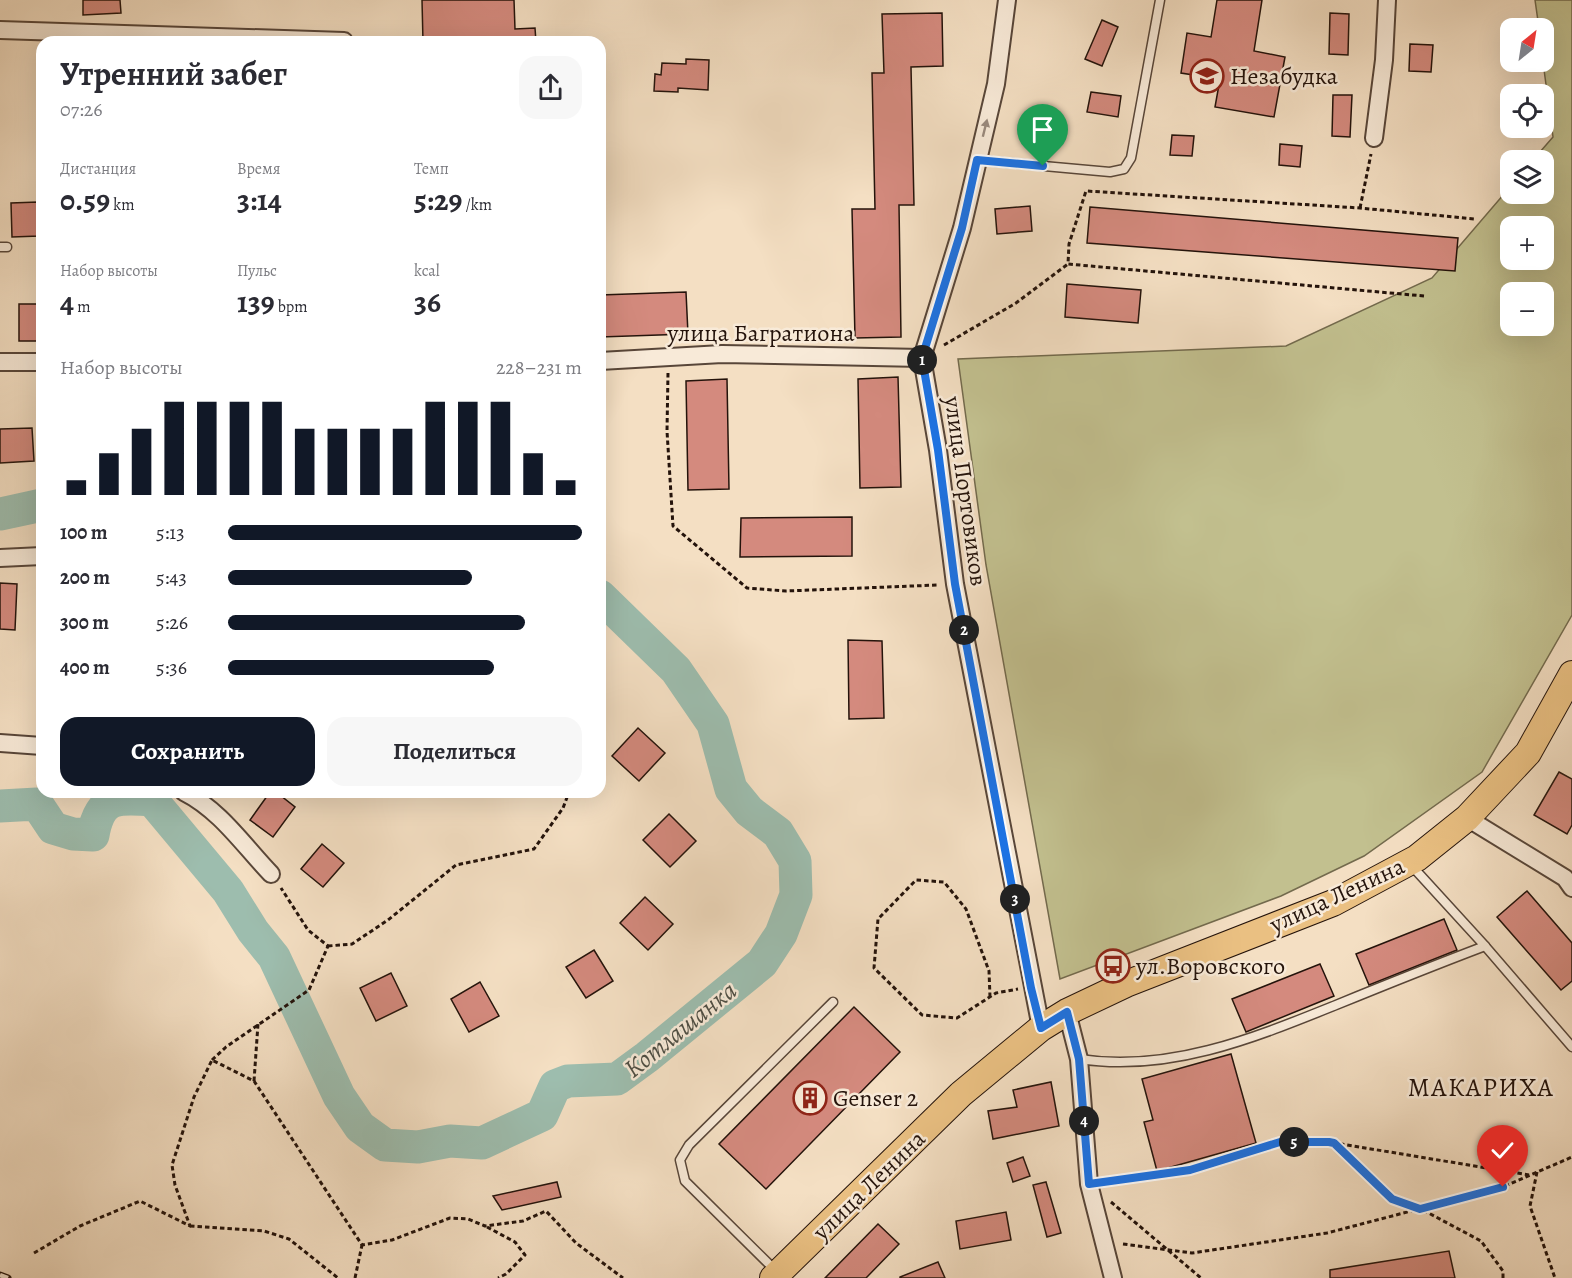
<!DOCTYPE html>
<html lang="ru">
<meta charset="utf-8">
<style>
:root{--surface:#fff;--page:#f7f7f7;--text:#2b2b33;--muted:#7c7c81;--accent:#111827}
body{margin:0;font-family:Alegreya,serif;background:var(--page);color:var(--text);height:100vh;display:flex;flex-direction:column;font-size:22px;white-space:nowrap}
*{box-sizing:border-box;margin:0}
p{font-size:20px;color:var(--muted)}
.icon{flex:none;width:33px;height:33px;fill:none;stroke:currentColor;stroke-width:2;stroke-linecap:round;stroke-linejoin:round}
.map{position:relative;flex:1;overflow:hidden}
.drawer{position:absolute;left:36px;top:36px;width:570px;height:762px;display:flex;flex-direction:column;background:var(--surface);border-radius:18px;box-shadow:0 6px 24px #0002}
.drawer>*{flex:none}
.needle{width:39px;rotate:30deg}
.fabs{position:absolute;left:1500px;top:18px;display:grid;gap:12px}
.fabs a{display:grid;place-items:center;width:54px;height:54px;border-radius:12px;background:var(--surface);box-shadow:0 6px 24px #0002;font-size:30px}
.pin{position:absolute;display:grid;place-items:center;width:51px;height:51px;color:#fff;margin:-62px -26px;border-radius:50% 50% 50% 0;rotate:-45deg;box-shadow:0 0 6px #0007}
.pin .icon{rotate:45deg}
.km{position:absolute;width:30px;height:30px;margin:-15px;border-radius:50%;background:#222;color:#fff;font-size:16px;line-height:30px;text-align:center}
.round{display:grid;place-items:center;flex:none;width:63px;height:63px;border-radius:18px;background:var(--page)}
.headline{display:flex;align-items:center;justify-content:space-between;height:102px;padding:0 24px}
h1{font-size:33px;font-weight:700;line-height:45px}
.stats{display:grid;grid-template-columns:repeat(3,1fr);gap:9px;height:102px;padding:6px 24px}
.stats div{display:grid;align-content:center}
.stats b{font-size:30px;font-weight:700}
.stats small{font-size:16px;font-weight:400}
.stats p{font-size:16px}
.chart{height:168px;padding:12px 24px}
.chart p{display:flex;justify-content:space-between}
.chart svg{width:100%;height:108px;margin-top:6px;stroke:var(--accent);stroke-width:6}
.action{display:flex;gap:12px;margin-top:auto;padding:12px 24px}
.action a{flex:1;height:69px;border-radius:18px;background:var(--accent);color:#fff;font-size:24px;font-weight:700;line-height:69px;text-align:center}
.action a+a{background:var(--page);color:var(--text)}
ul{padding:0 24px;list-style:none;font-size:20px}
li{display:grid;grid-template-columns:96px 72px 1fr;align-items:center;height:45px}
li i{height:15px;border-radius:8px;background:var(--accent)}
.map>svg:first-child{display:block}
.green{fill:#c2c08f;stroke:#736a4d;stroke-width:1.5;fill-rule:evenodd}
.lines{fill:none;stroke-linecap:round;stroke-linejoin:round}
.river{stroke:#9dbdae;stroke-width:33}
.building{fill:#d48a7e;stroke:#24130b;stroke-width:1.5}
.lane-casing{stroke:#584639;stroke-width:11}
.street-casing{stroke:#584639;stroke-width:20}
.primary-casing{stroke:#24130b;stroke-width:28}
.path{stroke:#24130b;stroke-width:3;stroke-dasharray:4.5 3;stroke-linecap:butt}
.lane{stroke:#f8ead8;stroke-width:8}
.street{stroke:#f8ead8;stroke-width:16}
.primary{stroke:#eac082;stroke-width:26}
.rail-casing{stroke:#24130b;stroke-width:7}
.rail{stroke:#f8ead8;stroke-width:4.5;stroke-dasharray:14;stroke-linecap:butt}
.oneway{fill:#99897c}
.route-casing{stroke:#fff;stroke-width:12}
.route{stroke:#1a73e8;stroke-width:8}
.labels{text-anchor:middle;stroke-width:5;stroke-linejoin:round;paint-order:stroke}
.poi-label{font-size:24px;fill:#24130b;stroke:#f8ead8;text-anchor:start}
.street-label{font-size:24px;fill:#24130b;stroke:#f8ead8}
.water-label{font-size:26px;font-style:italic;fill:#4e4e44;stroke:#f8ead8}
.neighbourhood-label{font-size:26px;letter-spacing:1.5px;fill:#24130b;stroke:#f8ead8}
</style>
<div class="map">
<svg width="1572" height="1278" viewBox="0 0 1572 1278">
<rect width="100%" height="100%" fill="#f4dfc3"/>
<filter id="stains"><feTurbulence type="fractalNoise" baseFrequency=".00333" numOctaves="4"/><feColorMatrix values="0 0 0 0 .2 0 0 0 0 .09 0 0 0 0 .02 0 0 0 .5 -.17"/></filter>
<radialGradient id="worn" r=".72"><stop offset=".6" stop-color="#630" stop-opacity="0"/><stop offset="1" stop-color="#630" stop-opacity=".3"/></radialGradient>
<path class="green" d="M1535,0h37v615l-90,157 -118,84 -83,40 -221,83 -74,-414 -28,-206 328,-13 146,-68 78,-91v7h34v-34h-11l20,-23 -10,-75 1,-34h-5zM1510,226h34v34h-34zM1510,292h34v34h-34z"/>
<g class="lines">
<g class="river">
<path d="M0,514l42,-9"/>
<path d="M0,806l37,-2 16,24 20,6 20,1c7,-39 24,-38 59,-35l76,91 25,40 21,26 65,139 21,31 25,18 33,2 32,-6 32,2 60,-28 13,-29 13,-5 49,-2 30,-22 115,-94 19,-29 15,-39 -1,-34 -17,-28 -29,-22 -18,-22 -18,-65 -37,-54 -76,-74"/>
</g>
</g>
<g class="building">
<path d="M83,0h37l1,13 -38,2z"/>
<path d="M422,0h92l1,29 20,-1 1,14h-113z"/>
<path d="M1217,0h45l-8,51 31,6 -11,60 -59,-10 5,-28 -39,-6 6,-40 24,4z"/>
<path d="M942,13l1,53 -32,1 3,138h-15l2,132 -46,1 -3,-129h23l-3,-136h12l-2,-59z"/>
<path d="M1330,13l19,1 -1,41 -19,-1z"/>
<path d="M1102,20l16,7 -16,39 -17,-7z"/>
<path d="M1410,44l23,1 -2,27 -22,-1z"/>
<path d="M686,59l23,1 -1,30 -30,-2v4l-24,-1 1,-17 6,1 1,-12 24,1z"/>
<path d="M1091,92l30,4 -3,21 -31,-5z"/>
<path d="M1333,95h19l-2,42 -18,-1z"/>
<path d="M1172,135l22,1 -2,20 -22,-1z"/>
<path d="M1280,144l22,2 -2,21 -21,-2z"/>
<path d="M38,202l1,34 -27,1 -1,-34z"/>
<path d="M1030,206l2,25 -35,3 -2,-25z"/>
<path d="M1090,207l368,31 -3,33 -368,-28z"/>
<path d="M1067,284l74,6 -3,33 -73,-6z"/>
<path d="M686,292l2,42 -88,3v-42z"/>
<path d="M19,304h19v8h4v29h-23z"/>
<path d="M898,377l3,110 -41,1 -2,-109z"/>
<path d="M727,379l2,110 -41,1 -2,-109z"/>
<path d="M32,428l2,33 -34,2v-34z"/>
<path d="M852,517v39l-112,1 1,-39z"/>
<path d="M0,583l17,1 -2,46 -15,-1z"/>
<path d="M848,640l34,1 2,77 -35,1z"/>
<path d="M638,728l27,25 -26,28 -27,-25z"/>
<path d="M1559,772l13,7v46l-5,9 -33,-19z"/>
<path d="M270,792h6l19,15 -22,30 -23,-17z"/>
<path d="M669,814l27,27 -26,26 -27,-27z"/>
<path d="M322,844l22,19 -21,24 -22,-18z"/>
<path d="M1527,891l45,52v38l-11,9 -64,-73z"/>
<path d="M645,897l28,27 -25,26 -28,-27z"/>
<path d="M1444,919l13,31 -88,35 -13,-31z"/>
<path d="M594,950l19,31 -27,17 -20,-31z"/>
<path d="M1320,964l14,32 -88,36 -14,-33z"/>
<path d="M391,973l16,33 -31,15 -16,-33z"/>
<path d="M480,982l19,34 -30,16 -18,-33z"/>
<path d="M854,1007l46,45 -134,137 -47,-45z"/>
<path d="M1231,1054l25,89 -99,28 -13,-49 9,-2 -11,-41z"/>
<path d="M1051,1082l8,44 -66,13 -5,-28 29,-4 -4,-17z"/>
<path d="M1023,1157l7,19 -17,6 -6,-19z"/>
<path d="M557,1182l4,15 -59,13 -9,-14z"/>
<path d="M1046,1182l15,51 -14,4 -14,-52z"/>
<path d="M1006,1212l5,28 -51,9 -4,-28z"/>
<path d="M878,1224l21,20 -33,34h-41z"/>
<path d="M1449,1251l6,27h-125v-8z"/>
<path d="M938,1262l7,16h-45v-1z"/>
</g>
<g class="lines">
<defs>
<g id="lane">
<path d="M977,160l133,12 14,-3 7,-11 29,-158"/>
<path d="M0,247h7"/>
<path d="M1485,946l87,101"/>
<path d="M1079,1059c90,14 175,-21 257,-54 49,-20 99,-40 149,-59l-74,-81"/>
<path d="M777,1272l-92,-91 -5,-21 9,-15 144,-143"/>
</g>
<g id="street">
<path d="M1007,0l-11,84 -34,144 -40,130 16,92 17,134 86,444"/>
<path d="M0,30l344,11"/>
<path d="M1374,138l10,-78 3,-60"/>
<path d="M600,361l122,-7 200,4"/>
<path d="M0,362h42"/>
<path d="M0,558l42,-2"/>
<path d="M0,743l42,3"/>
<path d="M184,792c36,18 60,54 87,82"/>
<path d="M1467,818l98,60 7,10"/>
<path d="M1067,1012l12,47 10,125 24,94"/>
</g>
<path id="primary" d="M773,1278l188,-184 80,-66 26,-16 59,-28 207,-81 84,-45 50,-40 61,-65 44,-79"/>
</defs>
<use href="#lane" class="lane-casing"/>
<use href="#street" class="street-casing"/>
<use href="#primary" class="primary-casing"/>
<g class="path">
<path d="M1360,208l11,-54"/>
<path d="M1424,296l-356,-32 1,-20 17,-53 274,17 115,11"/>
<path d="M944,345l72,-42 52,-39"/>
<path d="M668,373l-1,58 6,95 74,62 39,3 152,-6"/>
<path d="M328,946l24,-2 36,-24 68,-55 78,-16 29,-41 6,-16"/>
<path d="M990,997l-1,-26 -23,-62 -22,-27 -28,-2 -38,39 -4,49 48,47 35,3 39,-25 22,-4"/>
<path d="M212,1060l14,-13 83,-57 19,-44 -20,-16 -27,-42"/>
<path d="M254,1081l4,-57"/>
<path d="M1335,1144l57,55 29,10 60,32 22,30v7"/>
<path d="M1537,1172l-7,34 25,72"/>
<path d="M1105,1181l85,-11 89,-28h50l200,33"/>
<path d="M1111,1202l90,76"/>
<path d="M190,1226l74,5 25,8 49,39"/>
<path d="M487,1227l28,15 10,13 -19,19 -8,4"/>
<path d="M1123,1244l69,9 135,-20 176,-46 69,-30"/>
<path d="M34,1253l46,-27 60,-25 50,25 -15,-41 -3,-20 22,-68 18,-37 42,21 108,164 30,-5 58,-22 18,1 17,7 38,-5 23,-10 30,32 47,35"/>
<path d="M355,1278l7,-33"/>
</g>
<use href="#lane" class="lane"/>
<use href="#street" class="street"/>
<use href="#primary" class="primary"/>
<defs>
<path id="rail" d="M0,1275l8,3"/>
</defs>
<use href="#rail" class="rail-casing"/>
<use href="#rail" class="rail"/>
</g>
<defs><path id="oneway-solid" d="M-6-.8H1V-3.2L6.5 0L1 3.2V.8H-6Z" transform="scale(1.5)"/></defs>
<use class="oneway" href="#oneway-solid" transform="translate(985 128) rotate(-76)"/>
<g class="lines">
<defs>
<path id="route" d="M1043,166l-66,-6 -15,68 -40,130 16,92 17,134 76,404 10,40 26,-16 12,47 10,125 101,-14 90,-28h49l5,1 58,56 28,10 83,-22"/>
</defs>
<use href="#route" class="route-casing"/>
<use href="#route" class="route"/>
</g>
<defs>
<symbol id="school-ring" viewBox="-11 -11 22 22"><circle r="9.5" fill="#f8ead8" stroke="#8f2418" stroke-width="1.5"/><path d="M0-5L7-2L0 1L-7-2ZM-4 1L0 2.5L4 1V4Q0 6-4 4Z" fill="#8f2418"/></symbol>
<symbol id="bus-ring" viewBox="-11 -11 22 22"><circle r="9.5" fill="#f8ead8" stroke="#8f2418" stroke-width="1.5"/><path d="M-5-6H5V4H4V6H2V4H-2V6H-4V4H-5ZM-3.5-4V0h7V-4ZM-3.5 1.2v1.5H-2V1.2ZM2 1.2v1.5H3.5V1.2Z" fill="#8f2418"/></symbol>
<symbol id="building-ring" viewBox="-11 -11 22 22"><circle r="9.5" fill="#f8ead8" stroke="#8f2418" stroke-width="1.5"/><path d="M-4-6H4V6H1V3H-1V6H-4ZM-2.5-4.3h1.7v1.8h-1.7ZM.8-4.3h1.7v1.8H.8ZM-2.5-1h1.7V.8h-1.7ZM.8-1h1.7V.8H.8Z" fill="#8f2418"/></symbol>
</defs>
<g fill-rule="evenodd">
<use href="#school-ring" x="1188" y="57" width="38" height="38"/>
<use href="#bus-ring" x="1094" y="947" width="38" height="38"/>
<use href="#building-ring" x="791" y="1079" width="38" height="38"/>
</g>
<g class="labels">
<g class="poi-label">
<text x="1230" y="84">Незабудка</text>
<text x="1136" y="974">ул.Воровского</text>
<text x="833" y="1106">Genser 2</text>
</g>
<g class="street-label">
<text x="761" y="341">улица Багратиона</text>
<text transform="translate(966 491) rotate(82)" y="8">улица Портовиков</text>
<text transform="translate(1337 895) rotate(-25)" y="8">улица Ленина</text>
<text transform="translate(869 1185) rotate(-44)" y="8">улица Ленина</text>
</g>
<g class="water-label">
<text transform="translate(680 1029) rotate(-39)" y="9">Котлашанка</text>
</g>
<g class="neighbourhood-label">
<text x="1481" y="1096">МАКАРИХА</text>
</g>
</g>
<rect width="100%" height="100%" filter="url(#stains)"/>
<rect width="100%" height="100%" fill="url(#worn)"/>
</svg>
<div class="fabs">
<a><svg class="needle" viewBox="-14 -14 28 28"><path d="M0-13l5 13h-10z" fill="#e53935"/><path d="M0 13l5-13h-10z" fill="#7c7c81"/></svg></a>
<a><svg class="icon" aria-label="locate" viewBox="0 0 24 24"><circle cx="12" cy="12" r="6"/><path d="M12 2v4M12 18v4M2 12h4M18 12h4"/></svg></a>
<a><svg class="icon" aria-label="layers" viewBox="0 0 24 24"><path d="M12 4l9 5-9 5-9-5zM3 14l9 5 9-5"/></svg></a>
<a>+</a>
<a>−</a>
</div>
<div class="pin" style="left:1043px;top:166px;background:#1e9e55"><svg class="icon" aria-label="arrive" viewBox="0 0 24 24"><path d="M6 21V4h12l-3 4 3 4H6"/></svg></div>
<div class="pin" style="left:1503px;top:1187px;background:#d93025"><svg class="icon" aria-label="check" viewBox="0 0 24 24"><path d="M5 12l5 5 9-10"/></svg></div>
<b class="km" style="left:922px;top:360px">1</b>
<b class="km" style="left:964px;top:630px">2</b>
<b class="km" style="left:1015px;top:899px">3</b>
<b class="km" style="left:1084px;top:1121px">4</b>
<b class="km" style="left:1294px;top:1142px">5</b>
<section class="drawer">
<div class="headline"><div><h1>Утренний забег</h1><p>07:26</p></div><a class="round"><svg class="icon" aria-label="share" viewBox="0 0 24 24"><path d="M12 15V3M7 8l5-5 5 5M5 13v7h14v-7"/></svg></a></div>
<div class="stats">
<div><p>Дистанция</p><b>0.59<small> km</small></b></div>
<div><p>Время</p><b>3:14</b></div>
<div><p>Темп</p><b>5:29<small> /km</small></b></div>
</div>
<div class="stats">
<div><p>Набор высоты</p><b>4<small> m</small></b></div>
<div><p>Пульс</p><b>139<small> bpm</small></b></div>
<div><p>kcal</p><b>36</b></div>
</div>
<div class="chart"><p><span>Набор высоты</span>228–231 m</p>
<svg viewBox="0 0 160 44" preserveAspectRatio="none"><path d="M5 44V38M15 44V27M25 44V17M35 44V6M45 44V6M55 44V6M65 44V6M75 44V17M85 44V17M95 44V17M105 44V17M115 44V6M125 44V6M135 44V6M145 44V27M155 44V38"/></svg>
</div>
<ul>
<li><b>100 m</b>5:13<i style="width:100%"></i></li>
<li><b>200 m</b>5:43<i style="width:69%"></i></li>
<li><b>300 m</b>5:26<i style="width:84%"></i></li>
<li><b>400 m</b>5:36<i style="width:75%"></i></li>
</ul>
<div class="action"><a>Сохранить</a><a>Поделиться</a></div>
</section>
</div>
